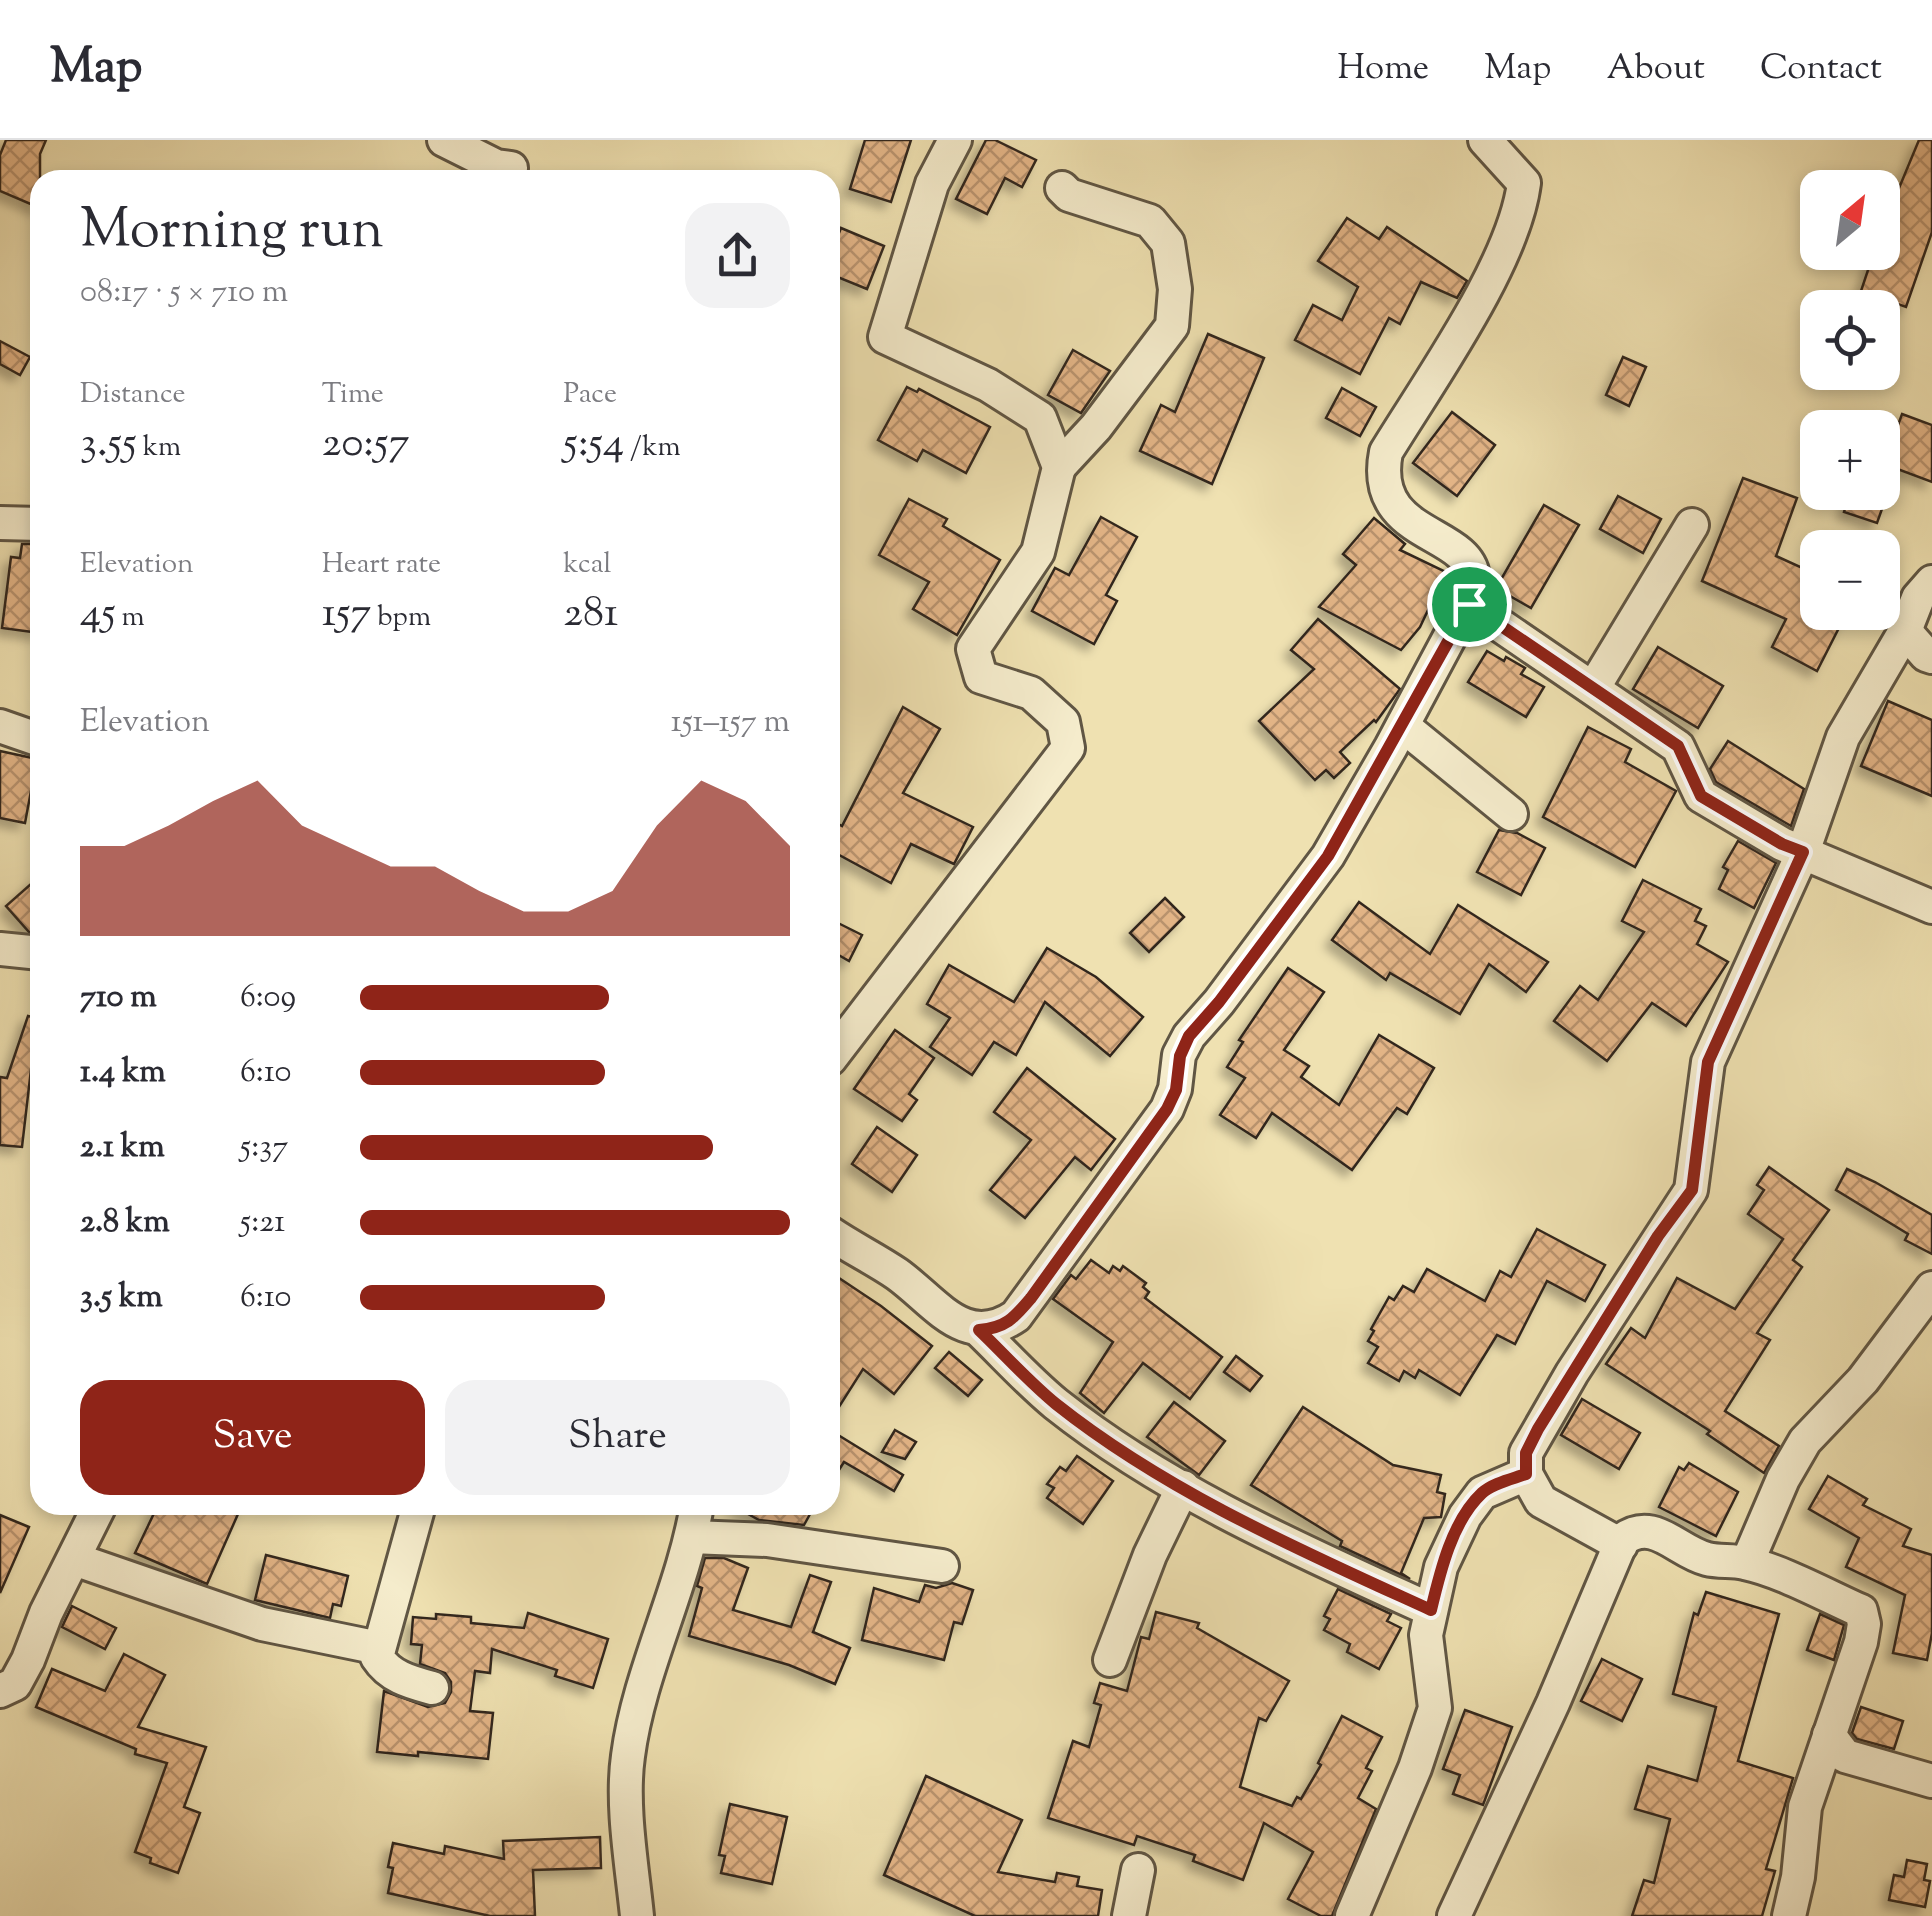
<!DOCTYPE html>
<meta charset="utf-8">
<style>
:root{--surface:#fff;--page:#f2f2f3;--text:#2b2b33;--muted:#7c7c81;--line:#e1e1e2;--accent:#8f2418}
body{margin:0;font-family:"Sorts Mill Goudy",serif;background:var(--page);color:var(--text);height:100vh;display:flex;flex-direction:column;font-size:38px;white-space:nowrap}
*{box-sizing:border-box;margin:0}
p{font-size:32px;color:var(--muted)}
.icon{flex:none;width:55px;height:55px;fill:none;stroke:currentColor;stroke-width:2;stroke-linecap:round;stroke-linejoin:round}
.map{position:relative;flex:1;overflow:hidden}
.drawer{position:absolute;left:30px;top:30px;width:810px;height:1345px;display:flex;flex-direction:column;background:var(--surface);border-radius:30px;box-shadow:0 5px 15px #0003}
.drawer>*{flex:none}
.needle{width:65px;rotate:29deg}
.buttons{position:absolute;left:1800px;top:30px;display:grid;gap:20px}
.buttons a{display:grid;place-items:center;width:100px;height:100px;border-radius:20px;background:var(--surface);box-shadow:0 5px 15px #0003;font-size:50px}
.pin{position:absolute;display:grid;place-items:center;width:85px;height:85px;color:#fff;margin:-42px;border:5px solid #fff;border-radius:50%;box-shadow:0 2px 10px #0007}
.round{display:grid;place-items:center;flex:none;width:105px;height:105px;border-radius:30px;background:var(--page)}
.headline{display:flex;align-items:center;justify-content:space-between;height:170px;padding:0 50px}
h1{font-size:55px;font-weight:600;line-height:75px}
.figures{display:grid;grid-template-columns:repeat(3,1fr);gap:15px;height:170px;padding:10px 50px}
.figures div{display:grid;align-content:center}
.figures b{font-size:42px;font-weight:600}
.figures small{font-size:28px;font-weight:400}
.figures p{font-size:28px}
.chart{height:280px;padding:20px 50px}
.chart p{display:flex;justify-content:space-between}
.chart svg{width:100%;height:180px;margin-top:10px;fill:var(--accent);opacity:.7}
.primary-button{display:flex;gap:20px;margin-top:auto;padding:20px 50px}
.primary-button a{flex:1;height:115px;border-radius:30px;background:var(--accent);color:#fff;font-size:40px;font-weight:600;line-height:115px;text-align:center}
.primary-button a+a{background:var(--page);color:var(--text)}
ul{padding:0 50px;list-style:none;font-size:32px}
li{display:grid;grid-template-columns:160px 120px 1fr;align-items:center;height:75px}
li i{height:25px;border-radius:12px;background:var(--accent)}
header{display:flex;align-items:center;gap:60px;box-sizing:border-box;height:140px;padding:0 50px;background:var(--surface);border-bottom:2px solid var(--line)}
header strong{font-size:48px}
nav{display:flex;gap:55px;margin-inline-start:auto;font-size:35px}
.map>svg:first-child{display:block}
.building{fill:url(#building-cross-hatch);stroke:#31281f;stroke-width:2.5;filter:url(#shadow)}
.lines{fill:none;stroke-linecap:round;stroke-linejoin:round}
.minor-casing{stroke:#605644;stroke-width:38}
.minor{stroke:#f5eccc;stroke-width:32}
.route-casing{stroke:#fff;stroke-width:20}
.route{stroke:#8f2418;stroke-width:12}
</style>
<header>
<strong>Map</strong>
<nav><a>Home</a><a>Map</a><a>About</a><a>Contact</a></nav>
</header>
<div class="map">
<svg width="1932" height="1776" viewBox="0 0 1932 1776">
<defs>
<pattern id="building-cross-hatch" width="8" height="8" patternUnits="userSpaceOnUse" patternTransform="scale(2.5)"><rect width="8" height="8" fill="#e2b486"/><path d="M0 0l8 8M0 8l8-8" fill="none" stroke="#b8926d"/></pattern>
<filter id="shadow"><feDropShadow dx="-7" dy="7" stdDeviation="5" flood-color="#0004"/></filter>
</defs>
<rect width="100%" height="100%" fill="#efe1b1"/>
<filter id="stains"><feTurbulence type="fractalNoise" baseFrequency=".002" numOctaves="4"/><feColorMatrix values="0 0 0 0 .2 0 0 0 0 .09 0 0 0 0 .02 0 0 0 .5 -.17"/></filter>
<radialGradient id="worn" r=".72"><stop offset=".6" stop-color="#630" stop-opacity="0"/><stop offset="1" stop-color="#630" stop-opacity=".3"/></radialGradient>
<g class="building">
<path d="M6,0h40l-6,14v54l-40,-17v-36z"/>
<path d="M865,0h46l-20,62 -41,-13z"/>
<path d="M986,0h9l41,20 -14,27 -17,-9 -18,36 -31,-15z"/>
<path d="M1919,0h13v92l-26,75 -45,-16 13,-39h8v-23z"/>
<path d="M1347,78l32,21 8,-12 80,54 -10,17 -36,-16 -21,42 -11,-6 -29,56 -65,-34 18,-35 29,15 16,-33 -40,-26z"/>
<path d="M841,88l43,18 -17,43 -37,-15v-19z"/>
<path d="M1208,194l56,24 -52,126 -72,-33 21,-46 14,7z"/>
<path d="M0,201l30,16 -10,18 -20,-11z"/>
<path d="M1073,210l37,21 -29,42 -33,-18z"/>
<path d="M1623,217l23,10 -17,39 -23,-11z"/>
<path d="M907,247l10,5 2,-3 71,38 -24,46 -43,-23 -6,11 -39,-21z"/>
<path d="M1342,248l34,19 -16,29 -34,-18z"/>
<path d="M1452,272l43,33 -38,51 -44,-33z"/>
<path d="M1902,274l30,11v57l-48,-18z"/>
<path d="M1743,338l54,20 -21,58 42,19v37h29l-30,59 -45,-24 14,-28 -84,-38z"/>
<path d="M1850,352h38l-11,31 -33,-11z"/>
<path d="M1618,356l43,23 -18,34 -43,-24z"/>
<path d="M909,359l38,20 -4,7 57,34 -43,75 -44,-26 16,-27 -50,-27z"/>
<path d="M1544,365l35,20 -48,83 -35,-20z"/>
<path d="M1101,377l36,20 -31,58 11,6 -23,43 -62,-33 23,-43 14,7z"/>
<path d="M1374,378l31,26 -5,6 46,22 -26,55 -19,23 -82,-43 37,-42 -13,-11z"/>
<path d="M22,404h18v89l-38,-5 9,-71 9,1z"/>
<path d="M1318,479l82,70 -24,33 -2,-2 -34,32 10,11 -16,15 -8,-8 -11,10 -56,-59 55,-52 -23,-19z"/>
<path d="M1658,507l65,39 -25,42 -65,-39z"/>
<path d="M1487,511l17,10 2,-4 19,11 -4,6 23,13 -18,30 -58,-35z"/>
<path d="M1888,561l44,19v76l-71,-30z"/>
<path d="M903,567l37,22 -37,64 70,34 -19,37 -43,-20 -20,39 -61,-33v-12l8,-14 4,2z"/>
<path d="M1588,587l43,22 -6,13 51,29 -41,76 -92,-50z"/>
<path d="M1728,601l76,48 -13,37 -75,-44 -6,-13z"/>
<path d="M0,611l37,8 -12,64 -25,-5z"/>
<path d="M1499,690l18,3 28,15 -24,47 -44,-23z"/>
<path d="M1738,701l38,22 -22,45 -35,-19 9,-19 -5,-3z"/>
<path d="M40,736v57l-11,-1 -23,-26z"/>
<path d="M1643,740l58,29 -6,12 11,5 -9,18 31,18 -42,64 -34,-23 -45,58 -53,-40 26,-35 18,14 46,-68 -22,-11z"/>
<path d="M1165,758l19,19 -35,35 -19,-19z"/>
<path d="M1359,762l71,52 28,-49 90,57 -22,30 -37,-28 -29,50 -70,-41 -4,7 -54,-40z"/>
<path d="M830,779l32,16 -13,26 -19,-11z"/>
<path d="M1047,808l49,29 47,40 -33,39 -65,-54 -29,53 -22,-13 -22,33 -42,-28 20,-29 -23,-14 22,-39 65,37z"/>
<path d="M1288,828l36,24 -40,58 25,16 -8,11 38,28 40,-70 55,33 -27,46 -10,-6 -45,62 -80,-57 -16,25 -36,-23 25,-37 -18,-11 16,-25 -4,-2z"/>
<path d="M28,876l9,2 -15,129 -22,-2v-68l7,1z"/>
<path d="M895,890l39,28 -25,36 8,6 -15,21 -48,-32z"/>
<path d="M1027,928l88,71 -24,31 -16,-13 -50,61 -35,-28 41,-50 -37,-28z"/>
<path d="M877,987l40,28 -25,37 -40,-28z"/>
<path d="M1769,1027l60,43 -36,50 9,7 -45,66 13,7 -45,71 54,35 -15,27 -57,-39 3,-3 -104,-67 25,-36 14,10 32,-60 58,31 48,-70 -35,-25 16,-24 -7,-5z"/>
<path d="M1847,1029l28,13 57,33v39l-27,-14 3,-6 -72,-44z"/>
<path d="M1537,1089l68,36 -20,36 -38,-20 -32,63 -18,-9 -37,60 -41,-25 -4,8 -11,-7 -5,10 -31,-18 10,-16 -10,-6 6,-10 -3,-2 18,-32 5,3 9,-14 11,6 13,-23 58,32 15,-30 11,6z"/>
<path d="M1091,1120l18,13 4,-7 7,5 3,-5 23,17 -3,4 6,5 -4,6 77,59 -32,42 -47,-36 -39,50 -24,-20 33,-51 -60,-43 18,-24 5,4z"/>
<path d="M830,1132l51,34 51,40 -38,48 -31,-25 -33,52z"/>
<path d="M949,1212l33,28 -14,16 -33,-28z"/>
<path d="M1236,1216l26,20 -12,15 -26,-19z"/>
<path d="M1582,1259l58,34 -21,36 -58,-34z"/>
<path d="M1174,1262l51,39 -26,34 -52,-38z"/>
<path d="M1303,1267l90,58 48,10 -4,17 8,2 -4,23 -17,1 -23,55 9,6 -70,-33 2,-5 -91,-56z"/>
<path d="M830,1290l73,45 -9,16 -50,-29 -14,22z"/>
<path d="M895,1290l21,12 -11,17 -23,-7z"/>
<path d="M1077,1316l36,25 -30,43 -36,-26 7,-10 -7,-4 13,-17 6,4z"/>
<path d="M1689,1323l49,29 -22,44 -57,-29 20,-40 5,3z"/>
<path d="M1828,1336l39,23 -4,6 48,24 -8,17 29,9v78l-5,27 -34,-7 12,-58 -59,-28 13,-29 -50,-29z"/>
<path d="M158,1365h84l-35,79 -72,-31z"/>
<path d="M732,1365h83l-11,20 -45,-5z"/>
<path d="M0,1375l29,12 -29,66z"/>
<path d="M266,1415l82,21 -7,30 -8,-2 -3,14 -75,-18z"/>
<path d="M705,1418h19l24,10 -15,42 58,17 19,-52 21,7 -18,50 37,16 -15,36 -46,-19 -100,-29 13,-48 -5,-2z"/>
<path d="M952,1443l21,7 -11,34 -8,-2 -10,38 -82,-20 12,-52 45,14 6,-17 11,3z"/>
<path d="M1338,1449l53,25 -4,7 14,7 -22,41 -32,-17 3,-8 -26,-14 6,-11 -6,-3z"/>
<path d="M1706,1452l73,22 -41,147 55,17 -27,91 9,2 -13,45h-130l12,-36 10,3 16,-64 -35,-10 13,-43 49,15 19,-74 -43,-13 21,-81 4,2z"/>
<path d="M72,1466l44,22 -11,21 -43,-22z"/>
<path d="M1156,1472l43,11 -2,5 92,53 -23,40 -7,-3 -19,69 52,19 5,-9 4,2 20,-34 -3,-2 24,-47 40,21 -16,31 6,3 -14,27 18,11 -44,107h-11l-33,-17 25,-47 -49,-29 -21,57 -50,-19 2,-6 -58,-19 -3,9 -86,-27 25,-77 16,6 12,-42 -7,-2 6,-20 27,8 14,-54 8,2z"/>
<path d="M528,1473l80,26 -15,49 -38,-12 2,-6 -65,-21 -2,24 -15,-2 -5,40 23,2 -5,46 -70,-7v4l-41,-4 7,-61 44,16 17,-4 6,-11v-10l-6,-9 -25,-9 2,-19 -11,-1 2,-27 23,2v-5l35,3v6l53,5z"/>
<path d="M1820,1474l24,11 -10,35 -27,-10z"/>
<path d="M124,1514l41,21 -27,52 68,20 -22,60 16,6 -22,60 -28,-10 1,-5 -16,-6 32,-89 -32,-9 1,-5 -100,-42 16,-38 53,22z"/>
<path d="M1602,1519l40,20 -20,42 -41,-20z"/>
<path d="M1861,1567l42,14 -9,28 -37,-10 -5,-6z"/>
<path d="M1465,1570l47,17 -29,78 -30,-11 7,-19 -17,-6z"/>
<path d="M926,1636l96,44 -24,52 57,10 2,-9 22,4 -2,9 25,4 -4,26h-123l-91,-41z"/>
<path d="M730,1664l57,13 -15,67 -51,-11 4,-17 -6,-1z"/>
<path d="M600,1697l1,31 -68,2 2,46h-45l-102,-23 5,-25 -5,-1 5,-24 51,11 1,-8 59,13 -1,-18z"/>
<path d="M1907,1720l20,4 -3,16 6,1 -5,26 -36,-7 5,-25 10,2z"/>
</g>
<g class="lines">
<defs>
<g id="minor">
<path d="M444,0l52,26 15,2"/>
<path d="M1059,327l37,-40 76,-101 3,-37 -7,-46 -18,-22 -81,-26 -7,-7"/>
<path d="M0,383l40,1"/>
<path d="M1469,464l209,143 23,49 81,48 150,63"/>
<path d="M1905,491l21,24 6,2"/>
<path d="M1594,547l98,-162"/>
<path d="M0,586l40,14"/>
<path d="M1403,586l108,88"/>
<path d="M0,809l40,4"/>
<path d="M830,919l238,-311 -5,-26 -32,-29 -50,-16 -8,-28 65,-97 21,-85 -19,-49 -52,-33 -103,-48 47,-153 23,-44"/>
<path d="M830,1093c22,15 45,26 67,41 39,28 68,77 119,42l151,-207 8,-20 4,-34 10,-19 30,-34 109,-146 63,-109 79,-148c1,-7 4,-16 3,-23 -6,-47 -104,-38 -87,-124 44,-72 128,-189 138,-269l-39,-43"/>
<path d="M979,1190c25,24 50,52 77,74 112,89 246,147 375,206"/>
<path d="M419,1365l-42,152c13,20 33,25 55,31"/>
<path d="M691,1397l76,3 175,26"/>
<path d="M1621,1405l-80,-44 -15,-27v-21l46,-80 119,-183 17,-128 95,-210 40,-115 62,-106 13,-33 14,-16"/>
<path d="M74,1419l188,65 117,24"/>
<path d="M1747,1423l36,-84 22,-38 58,-61 69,-92"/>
<path d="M1110,1520l40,-105 33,-68"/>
<path d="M0,1551l15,-7 13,-24 18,-47 54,-108"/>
<path d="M1829,1595l16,21 87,25"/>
<path d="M637,1776c-5,-50 -16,-111 -9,-160 11,-85 55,-166 69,-251"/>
<path d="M1129,1776l9,-46"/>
<path d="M1352,1776l63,-148 20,-60 -9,-73 15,-68 24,-51 17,-23 44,-19"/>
<path d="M1454,1776l99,-213 69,-163c32,-24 54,11 85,19 12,3 26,1 38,4 35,7 82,33 116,48l3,13 -3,18 -56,165 -7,70 -9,39"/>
</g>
</defs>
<use href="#minor" class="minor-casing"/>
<use href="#minor" class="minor"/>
</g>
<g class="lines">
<defs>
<path id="route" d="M1469,464l209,142 23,50 81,48 21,8 -95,210 -16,128 -34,46 -120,193 -12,24v21c-14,5 -33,9 -44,19 -30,28 -42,79 -51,117 -129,-59 -263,-117 -375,-206 -27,-22 -52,-50 -77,-74 27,-2 35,-12 52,-32l136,-189 9,-19 4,-34 9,-20 30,-34 109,-146z"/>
</defs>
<use href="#route" class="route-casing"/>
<use href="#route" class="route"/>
</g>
<rect width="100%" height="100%" filter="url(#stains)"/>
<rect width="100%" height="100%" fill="url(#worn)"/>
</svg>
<div class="buttons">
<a><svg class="needle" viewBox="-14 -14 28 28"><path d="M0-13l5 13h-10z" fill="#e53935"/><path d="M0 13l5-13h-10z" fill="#7c7c81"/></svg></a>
<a><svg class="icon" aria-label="locate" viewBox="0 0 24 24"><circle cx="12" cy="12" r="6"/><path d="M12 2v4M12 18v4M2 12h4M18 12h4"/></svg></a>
<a>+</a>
<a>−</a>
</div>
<div class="pin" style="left:1469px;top:464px;background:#1e9e55"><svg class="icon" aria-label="arrive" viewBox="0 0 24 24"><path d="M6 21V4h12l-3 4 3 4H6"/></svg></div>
<section class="drawer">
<div class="headline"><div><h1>Morning run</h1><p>08:17 · 5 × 710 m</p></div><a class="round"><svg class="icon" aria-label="share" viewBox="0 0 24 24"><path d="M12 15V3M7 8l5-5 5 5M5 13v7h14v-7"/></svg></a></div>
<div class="figures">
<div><p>Distance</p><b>3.55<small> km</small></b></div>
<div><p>Time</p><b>20:57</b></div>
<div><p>Pace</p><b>5:54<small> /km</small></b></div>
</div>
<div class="figures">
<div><p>Elevation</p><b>45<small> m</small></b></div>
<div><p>Heart rate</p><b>157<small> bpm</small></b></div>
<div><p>kcal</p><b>281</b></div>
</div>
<div class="chart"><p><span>Elevation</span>151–157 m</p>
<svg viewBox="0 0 160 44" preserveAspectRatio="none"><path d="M0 44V22L10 22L20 17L30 11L40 6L50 17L60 22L70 27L80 27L90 33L100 38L110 38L120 33L130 17L140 6L150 11L160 22V44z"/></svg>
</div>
<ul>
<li><b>710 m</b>6:09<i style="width:58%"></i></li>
<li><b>1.4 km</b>6:10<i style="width:57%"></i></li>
<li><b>2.1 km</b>5:37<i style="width:82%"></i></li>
<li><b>2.8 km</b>5:21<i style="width:100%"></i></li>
<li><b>3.5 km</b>6:10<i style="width:57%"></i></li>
</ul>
<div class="primary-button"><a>Save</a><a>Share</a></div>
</section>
</div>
